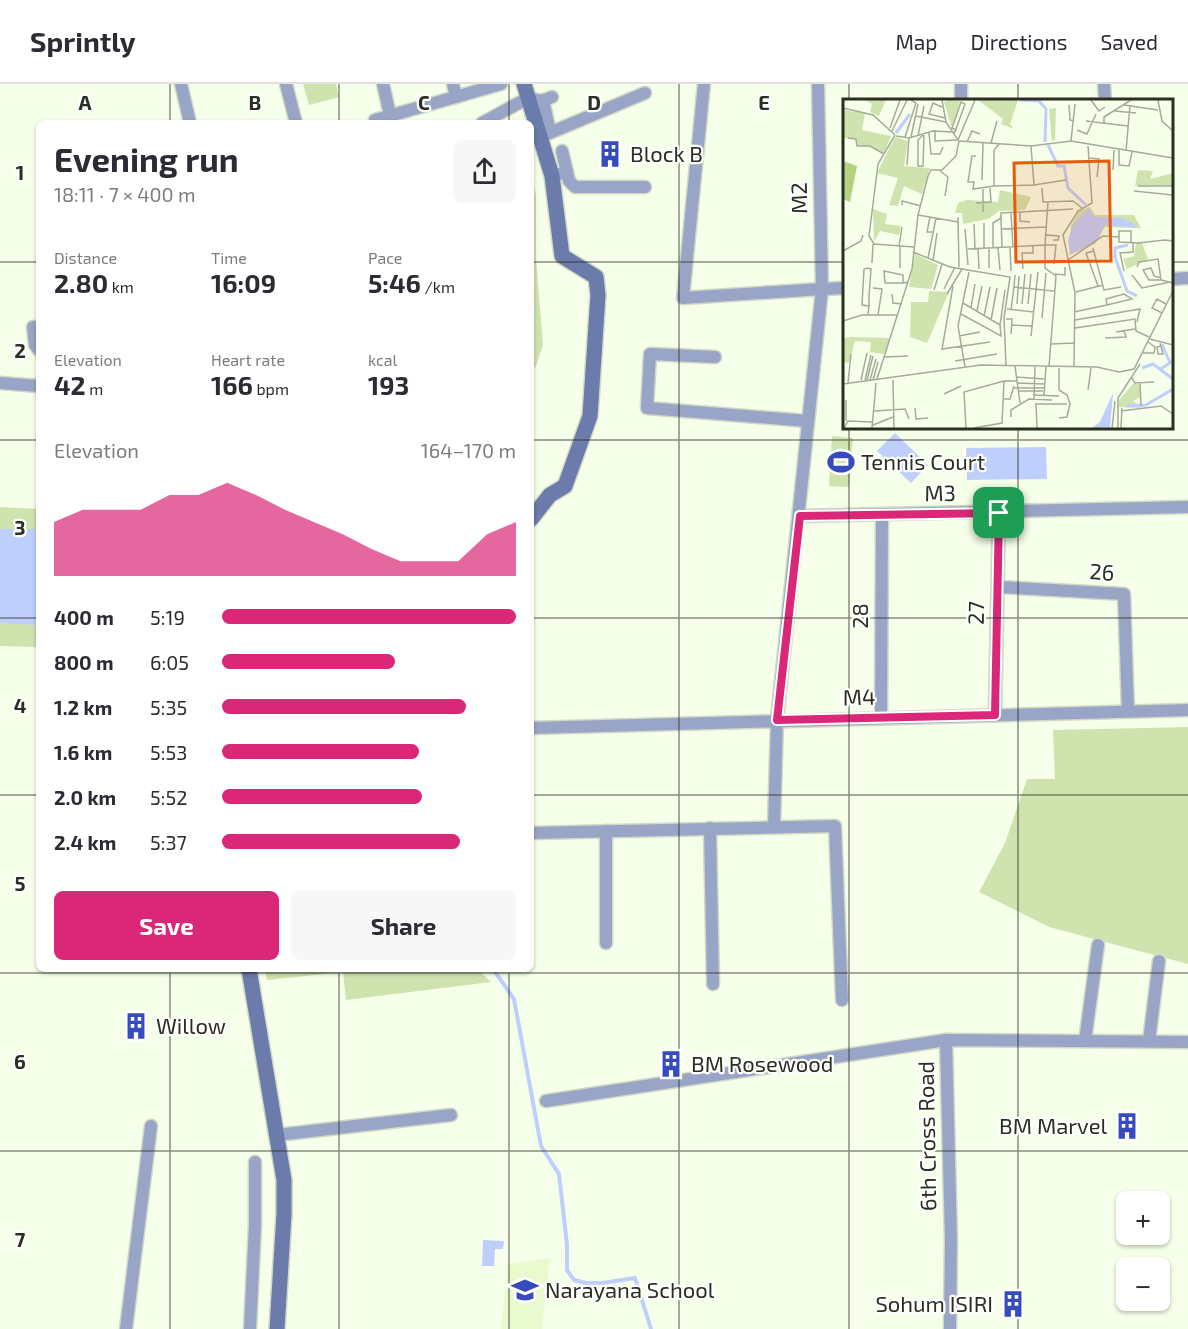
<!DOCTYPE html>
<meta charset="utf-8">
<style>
:root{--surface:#fff;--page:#f7f7f7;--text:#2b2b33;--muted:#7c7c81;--line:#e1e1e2;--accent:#db2777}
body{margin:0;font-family:"Exo 2",sans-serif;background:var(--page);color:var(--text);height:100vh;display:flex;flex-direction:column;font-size:22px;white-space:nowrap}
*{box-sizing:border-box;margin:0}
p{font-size:20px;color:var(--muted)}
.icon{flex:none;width:33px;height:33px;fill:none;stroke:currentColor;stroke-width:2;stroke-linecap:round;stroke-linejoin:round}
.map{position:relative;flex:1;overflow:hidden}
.details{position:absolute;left:36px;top:36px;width:498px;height:852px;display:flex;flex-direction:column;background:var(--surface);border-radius:9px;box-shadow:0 2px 4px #0004}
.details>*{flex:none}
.fabs{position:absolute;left:1116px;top:1107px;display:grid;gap:12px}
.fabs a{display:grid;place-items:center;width:54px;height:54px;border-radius:9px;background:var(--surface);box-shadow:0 2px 4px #0004;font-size:30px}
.pin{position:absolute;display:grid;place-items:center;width:51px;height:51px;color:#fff;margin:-26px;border-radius:12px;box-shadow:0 3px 9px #0006}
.round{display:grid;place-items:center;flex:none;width:63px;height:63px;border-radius:9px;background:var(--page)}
.overview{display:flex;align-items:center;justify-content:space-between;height:102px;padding:0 18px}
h1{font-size:33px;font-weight:700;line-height:45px}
.figures{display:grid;grid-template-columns:repeat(3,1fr);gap:9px;height:102px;padding:6px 18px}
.figures div{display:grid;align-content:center}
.figures b{font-size:26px;font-weight:700}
.figures small{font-size:16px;font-weight:400}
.figures p{font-size:16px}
.chart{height:168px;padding:12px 18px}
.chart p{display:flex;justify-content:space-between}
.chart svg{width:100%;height:108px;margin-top:6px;fill:var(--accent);opacity:.7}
.action{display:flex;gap:12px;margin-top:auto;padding:12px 18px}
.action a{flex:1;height:69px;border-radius:9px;background:var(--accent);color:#fff;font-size:24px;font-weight:700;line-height:69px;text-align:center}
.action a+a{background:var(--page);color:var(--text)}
ul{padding:0 18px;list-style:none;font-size:20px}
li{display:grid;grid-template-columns:96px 72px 1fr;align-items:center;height:45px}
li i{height:15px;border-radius:8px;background:var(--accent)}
header{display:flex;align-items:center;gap:36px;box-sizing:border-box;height:84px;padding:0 30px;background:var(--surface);border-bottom:2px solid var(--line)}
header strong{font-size:28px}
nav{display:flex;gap:33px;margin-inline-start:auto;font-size:21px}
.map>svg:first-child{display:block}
.built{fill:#e9facf}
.green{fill:#cfe3af}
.water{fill:#becefd}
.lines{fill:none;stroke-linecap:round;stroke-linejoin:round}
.stream{stroke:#becefd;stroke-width:4}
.street-casing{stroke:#d1dac5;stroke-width:15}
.secondary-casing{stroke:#d1dac5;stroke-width:18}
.street{stroke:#99a5c6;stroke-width:12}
.secondary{stroke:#6b7bab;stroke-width:15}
.route-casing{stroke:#fff;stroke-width:12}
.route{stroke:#db2777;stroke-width:8}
.grid{fill:none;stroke:#2a2f22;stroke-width:1.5;stroke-opacity:0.55}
.labels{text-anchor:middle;stroke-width:4.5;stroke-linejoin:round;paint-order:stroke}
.poi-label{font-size:22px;fill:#2a2f22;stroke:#fff;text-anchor:start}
.street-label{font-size:22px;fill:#2a2f22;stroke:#fff}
.inset-river{fill:none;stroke:#becefd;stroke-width:3}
.inset-road{fill:none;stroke:#a4ac99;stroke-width:1.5}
.view{fill:#e8590c;fill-opacity:0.15;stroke:#e8590c;stroke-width:3}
.inset-edge{fill:none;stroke:#2a2f22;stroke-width:3}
.grid-label{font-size:20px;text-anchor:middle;font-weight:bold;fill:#2a2f22;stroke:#fff;stroke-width:4.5;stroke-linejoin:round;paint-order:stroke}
</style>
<header>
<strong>Sprintly</strong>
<nav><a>Map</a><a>Directions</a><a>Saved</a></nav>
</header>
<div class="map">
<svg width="1188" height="1245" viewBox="0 0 1188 1245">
<rect width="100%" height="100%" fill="#f6ffe9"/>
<path class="built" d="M550,1174l-8,71h-41l7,-65z"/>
<g class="green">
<path d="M303,0h33l3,13 -30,8z"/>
<path d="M531,91l5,20v64l7,86 -7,21 -5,6z"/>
<path d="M832,352l21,2 -4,49 -20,-1z"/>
<path d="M0,423l39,2v138l-39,-1z"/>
<path d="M1188,643v237l-139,-37 -70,-35 26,-49 22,-64h28l-2,-49z"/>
<path d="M265,885h212l14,13 -145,18 -3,-28 -76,8z"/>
</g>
<g class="water">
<path d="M895,349l33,32 -17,18 -34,-32z"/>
<path d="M1046,363l1,32 -80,1 -1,-32z"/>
<path d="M0,445h39v96l-39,-2z"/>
<path d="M483,1156l21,1 -1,8h-8l-1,17h-12z"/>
</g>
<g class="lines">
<path class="stream" d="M493,885l21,30 27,147 18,28 8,71v25l7,10 12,3h16l33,-5 16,51"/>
<defs>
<g id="street">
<path d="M181,0l9,39"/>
<path d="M286,0l10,39"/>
<path d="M383,0l7,31"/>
<path d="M453,0l3,13"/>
<path d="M704,0l-21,214 139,-9 -45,431 -3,107"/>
<path d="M818,0l4,205 22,-1"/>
<path d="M961,0v16"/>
<path d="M1104,0l1,16"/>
<path d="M543,16l7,32"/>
<path d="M375,36l126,-36"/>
<path d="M482,39l46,-25 14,3 10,-4"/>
<path d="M540,53l105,-44"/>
<path d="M562,67l5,21"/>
<path d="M552,92l15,-4 2,9 6,6h70"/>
<path d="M1172,195l16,-1"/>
<path d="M33,243l2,18 4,5"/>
<path d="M715,273l-65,-3 -3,54 160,13"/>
<path d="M0,299l39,3"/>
<path d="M800,432l388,-9"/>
<path d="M998,503l126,7 4,117"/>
<path d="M995,631l4,-202"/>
<path d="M881,634l1,-203"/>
<path d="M531,644l657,-18"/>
<path d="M710,744l3,156"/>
<path d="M606,747v112"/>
<path d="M531,749l304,-7 7,174"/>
<path d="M1085,957l13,-96"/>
<path d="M1149,957l10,-80"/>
<path d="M546,1017l400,-61"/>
<path d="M277,1051l174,-20"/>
<path d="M126,1245l25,-203"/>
<path d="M250,1245l5,-104v-63"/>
<path d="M950,1245l1,-89 -5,-200 242,2"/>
</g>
<g id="secondary">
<path d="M524,0l28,92 10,80 34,21 2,18 -8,121 -25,70 -15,9 -19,24"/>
<path d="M249,885l35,211v34l-7,115"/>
</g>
</defs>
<use href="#street" class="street-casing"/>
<use href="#secondary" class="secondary-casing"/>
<use href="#street" class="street"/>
<use href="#secondary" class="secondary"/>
</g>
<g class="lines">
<defs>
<path id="route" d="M999,429l-4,202 -218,5 23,-204z"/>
</defs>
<use href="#route" class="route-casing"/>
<use href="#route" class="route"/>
</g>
<path class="grid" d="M170,0v39M339,0v39M509,0v39M679,0v1245M849,0v16M1018,0v16M0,178h39M531,178h313M1172,178h16M849,344v901M1018,344v901M0,356h39M531,356h657M0,534h39M531,534h657M0,711h39M531,711h657M170,885v360M339,885v360M509,885v360M0,889h1188M0,1067h1188"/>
<defs>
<symbol id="building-bare" viewBox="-9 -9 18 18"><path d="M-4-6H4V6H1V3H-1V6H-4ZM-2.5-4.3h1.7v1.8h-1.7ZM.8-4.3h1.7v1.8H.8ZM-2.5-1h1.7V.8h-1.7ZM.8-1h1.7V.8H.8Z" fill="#364bbd" stroke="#fff" stroke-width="2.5" paint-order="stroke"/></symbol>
<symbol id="stadium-bare" viewBox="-9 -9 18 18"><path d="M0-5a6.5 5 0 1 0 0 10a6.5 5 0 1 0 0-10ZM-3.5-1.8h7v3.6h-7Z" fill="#364bbd" stroke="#fff" stroke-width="2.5" paint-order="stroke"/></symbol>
<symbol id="school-bare" viewBox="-9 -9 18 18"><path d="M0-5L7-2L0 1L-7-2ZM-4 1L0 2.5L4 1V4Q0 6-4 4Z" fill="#364bbd" stroke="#fff" stroke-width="2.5" paint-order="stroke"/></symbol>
</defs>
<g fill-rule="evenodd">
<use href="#building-bare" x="591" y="51" width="38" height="38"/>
<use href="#stadium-bare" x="822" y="359" width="38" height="38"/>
<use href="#building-bare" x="117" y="923" width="38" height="38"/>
<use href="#building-bare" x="652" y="961" width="38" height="38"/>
<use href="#building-bare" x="1108" y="1023" width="38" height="38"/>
<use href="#school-bare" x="506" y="1187" width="38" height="38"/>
<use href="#building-bare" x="994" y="1201" width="38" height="38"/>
</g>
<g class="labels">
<g class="poi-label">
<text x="630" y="78">Block B</text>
<text x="861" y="386">Tennis Court</text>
<text x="156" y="950">Willow</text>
<text x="691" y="988">BM Rosewood</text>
<text x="1107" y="1050" text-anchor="end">BM Marvel</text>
<text x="545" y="1214">Narayana School</text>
<text x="993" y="1228" text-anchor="end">Sohum ISIRI</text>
</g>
<g class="street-label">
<text transform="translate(799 114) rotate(-91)" y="8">M2</text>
<text transform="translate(940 409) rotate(-1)" y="8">M3</text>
<text transform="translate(1102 488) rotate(4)" y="8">26</text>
<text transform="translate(976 529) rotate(-89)" y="8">27</text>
<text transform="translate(860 532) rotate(-90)" y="8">28</text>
<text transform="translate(859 613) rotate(-2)" y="8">M4</text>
<text transform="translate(927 1052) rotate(-91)" y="8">6th Cross Road</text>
</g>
</g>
<g transform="translate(843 15)">
<rect width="330" height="330" fill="#f6ffe9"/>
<path d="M22,1h21l-7,16 -9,-4 2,-8zM105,1l12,1 -8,27 -8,-26zM135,1h40l-8,24 4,5 -13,-5 2,-5zM213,9l-1,32 -3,1 -3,-32zM0,11l22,3 -3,17 29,6 -7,17 -14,-7h-12l-1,-7 -14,-1zM52,38l13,4 -4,25 26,2 -8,26 -18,-8 -6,20 -9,-1 9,-27 -21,-5zM295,71l15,1 -3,8 23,-6v12l-38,1zM157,91l31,7 -6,13 -26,1 -11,8 -25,5 -1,-11h-7l3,-10 9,-3 31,2zM247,108l5,8h39l7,13 -36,-1 -10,17 -26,11 2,-29 8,-15zM30,110l14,5 -2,10 16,2 -2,9 -19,-4 -6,11zM293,144h6l6,16 -21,10 -4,-10 11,-3zM72,155l23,11 -7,24 -22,-2zM86,192l20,1 -22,51 -17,-6 1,-35h17zM0,239l8,-1 39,1 -6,16 -14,-2 1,-10 -16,-1 -6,22 -6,-1zM291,284l6,2v12l-7,4 8,7 -23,-1 1,-7z" fill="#cfe3af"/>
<path d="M0,62l14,5 -7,36 -7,-3z" fill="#b4d17f"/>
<path d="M246,109l5,9 30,1 15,10 -35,-3 -6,15 -27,14 -3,-13 5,-16zM270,294l-3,35h-18l8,-6z" fill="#becefd"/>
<path class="inset-river" d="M177,1l19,1 7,8 -1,33M53,34l14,-19M205,46l10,21h6l4,22 18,17M285,146l-13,3v9l12,34 10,5M299,269l11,-4 20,15M316,271l11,-7 -8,-19M283,307l20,-1 27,-16"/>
<path class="inset-road" d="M99,1l4,22 12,18M248,1l8,11 6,-4M315,1l4,21 11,10M226,6l1,15 4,1M281,6l34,5M99,8l-9,-4 -4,11 16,4M0,9l30,7 22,20M272,12l21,2M73,17l30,6M243,22l42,5M261,25v-7l27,-17M47,29l10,-28M92,31v11l23,-1 17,-40M234,31l10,4 9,-20M49,32l15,-31M86,34l2,21h9l3,-7M111,34l2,-3v-1l9,-25 -4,-2 -9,26 4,2M52,36l-17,29 -9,72 5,8 40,3M80,36l-5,5v26h5l1,-31M53,37l13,2 24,-7 20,1M75,37l6,-30M62,38l11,-34 -5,-3M68,38l7,-33M5,39l8,1 1,7h13l14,8M116,42l72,5 40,-5 102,17M228,42l4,-37M124,43l5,-11 8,3M148,44l6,-22M156,45l-5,6v36l40,-1 -3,-39M276,51v15l10,1 3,-14M283,52l4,-46M133,57h-4l-4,26h6l-1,7 21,-3M246,59l10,1 -2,18M64,66l2,-27M270,71l1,-20M97,72l8,6 -3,19M139,81l1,-37M191,86l32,-5M295,87h35M199,89l1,14 30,-1 9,7M140,90v23M291,92l39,4M205,103l-3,43h11l-2,19M133,104l15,-1 -1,-14M59,106v-4l19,5M177,113v9l10,1M168,114l2,34M75,116l40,7M87,118l-3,15h5M115,118l1,50M158,119l1,29M141,124v25M131,125l1,25M122,130l3,36M158,130l45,-2M203,136l13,1 -1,4h-5M288,144v-12h-12v11l19,1 27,-3 8,1M56,147l3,-19M167,148l1,24M135,149l1,21M146,149v20M150,149v-25l8,-5v-5l72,-4M155,149l2,22M250,149l11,42 17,-3M125,150l77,-4v23l11,8 -7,91M0,152l18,-10 2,-6M251,152l-8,2 12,33M70,153l37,15 60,10 -6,41 2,47M85,159l8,-40M225,161l35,-24 16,1M90,162l4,-28M29,164l1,-19M294,168l2,-5 19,-3 3,21 12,3M57,169v-22M180,170l-1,-16h11v-7M281,172l-4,-18 13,-1v-9M212,175l10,1v-8M172,176l-1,12 40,4M289,176l10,13 28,-6M318,179l-7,-2 -3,-8 -8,2 6,10h12M60,184v-8l-19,-4 1,12h18l5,-1M110,187l-11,63 48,-7M30,189l9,1 -4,26M101,190l11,-22M91,191l8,-26M233,193l27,-7M49,195l1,9 9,1M104,195l15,-25M174,205l2,-28M179,205l3,-30M185,205l3,-30M128,209l4,-24M164,210l27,3M168,211l3,-23M134,212l5,-25M231,213l33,-7 25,-6 -8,-5 -11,3 -7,2 1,6M319,214l-10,-5 5,-9 9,5M118,215l40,22 -1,-11 -37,-22M25,216l1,-9v-10l2,-27 -3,-1 -4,1 -2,36 7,1M141,217l6,-29M199,219l4,-45M163,220h6l-1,15M148,221l6,-32M232,221l65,-11 -3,13M0,222l19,-6h36M157,226l5,-35M168,226l21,1M232,229l60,-9 1,12 13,6M273,233l19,-3M116,237l21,-4M188,237l7,-64M262,239l21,-1 -2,-6M307,240l23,6M317,244l3,11h-5l-1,-7 4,-1M208,245l23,-1M300,254h11l1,-6 -7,-5M41,258l24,-1M112,262l42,-7M172,267l5,37M231,267l1,-73 -12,-58 15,-24 14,-8 -4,-57M122,268l-7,-41 11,-54M173,278l28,2M289,279l3,5 19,-1M34,280l35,-110 6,-54 10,-39 3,-6h11l14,-14 3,-15M18,281l6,-27M22,281l6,-25M24,281l6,-24M27,281l6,-21M30,281l5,-18M50,281l1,48M5,284l3,-29M174,284l27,1M297,284l1,23M0,285l138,-19 116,2 22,5 15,-3 39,-78M171,289h30M216,291l8,5 3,9 -3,13 -8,1M216,291v-22M245,291l3,-22M175,292h25M101,295l17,-8M190,296l26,1M201,296l2,-28M161,300h6l4,-13M191,300l1,-33M3,301v21M193,304l1,25M193,305h31M72,309l1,11 12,-1M31,312l31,-2 4,10M278,312l40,-5 12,8M168,318v-7l18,-11 23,1M30,326l20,-8M1,329l4,-7 25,1M29,329l4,-45M123,329l-2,-36 40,-11M131,329l28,-5 2,-42h13M269,329l3,-27M275,329v-30l22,-34M278,329l1,-20"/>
<path class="view" d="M266,62l2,100 -95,1 -2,-99z"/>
<rect width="330" height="330" class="inset-edge"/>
</g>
<g class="grid-label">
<text x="85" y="26">A</text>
<text x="255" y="26">B</text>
<text x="424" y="26">C</text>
<text x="594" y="26">D</text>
<text x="764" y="26">E</text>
<text x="20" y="96">1</text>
<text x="20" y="274">2</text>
<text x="20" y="451">3</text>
<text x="20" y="629">4</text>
<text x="20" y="807">5</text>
<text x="20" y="985">6</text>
<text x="20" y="1163">7</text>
</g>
</svg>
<div class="fabs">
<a>+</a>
<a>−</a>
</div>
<div class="pin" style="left:999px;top:429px;background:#1e9e55"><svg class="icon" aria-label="arrive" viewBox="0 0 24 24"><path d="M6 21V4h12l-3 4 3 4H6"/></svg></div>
<section class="details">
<div class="overview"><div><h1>Evening run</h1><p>18:11 · 7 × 400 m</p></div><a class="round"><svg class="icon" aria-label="share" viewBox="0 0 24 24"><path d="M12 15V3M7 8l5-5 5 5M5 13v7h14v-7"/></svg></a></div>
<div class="figures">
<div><p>Distance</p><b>2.80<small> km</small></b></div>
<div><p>Time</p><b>16:09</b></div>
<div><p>Pace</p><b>5:46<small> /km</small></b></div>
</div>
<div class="figures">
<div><p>Elevation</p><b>42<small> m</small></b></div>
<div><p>Heart rate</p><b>166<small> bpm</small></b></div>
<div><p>kcal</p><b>193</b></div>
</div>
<div class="chart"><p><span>Elevation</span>164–170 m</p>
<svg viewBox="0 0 160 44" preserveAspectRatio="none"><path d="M0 44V22L10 17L20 17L30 17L40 11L50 11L60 6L70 11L80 17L90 22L100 27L110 33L120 38L130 38L140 38L150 27L160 22V44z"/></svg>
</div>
<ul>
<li><b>400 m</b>5:19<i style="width:100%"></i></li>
<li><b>800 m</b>6:05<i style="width:59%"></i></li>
<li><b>1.2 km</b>5:35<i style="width:83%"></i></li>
<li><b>1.6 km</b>5:53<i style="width:67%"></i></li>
<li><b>2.0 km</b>5:52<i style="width:68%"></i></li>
<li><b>2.4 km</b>5:37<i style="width:81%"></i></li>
</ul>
<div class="action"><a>Save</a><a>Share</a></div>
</section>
</div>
